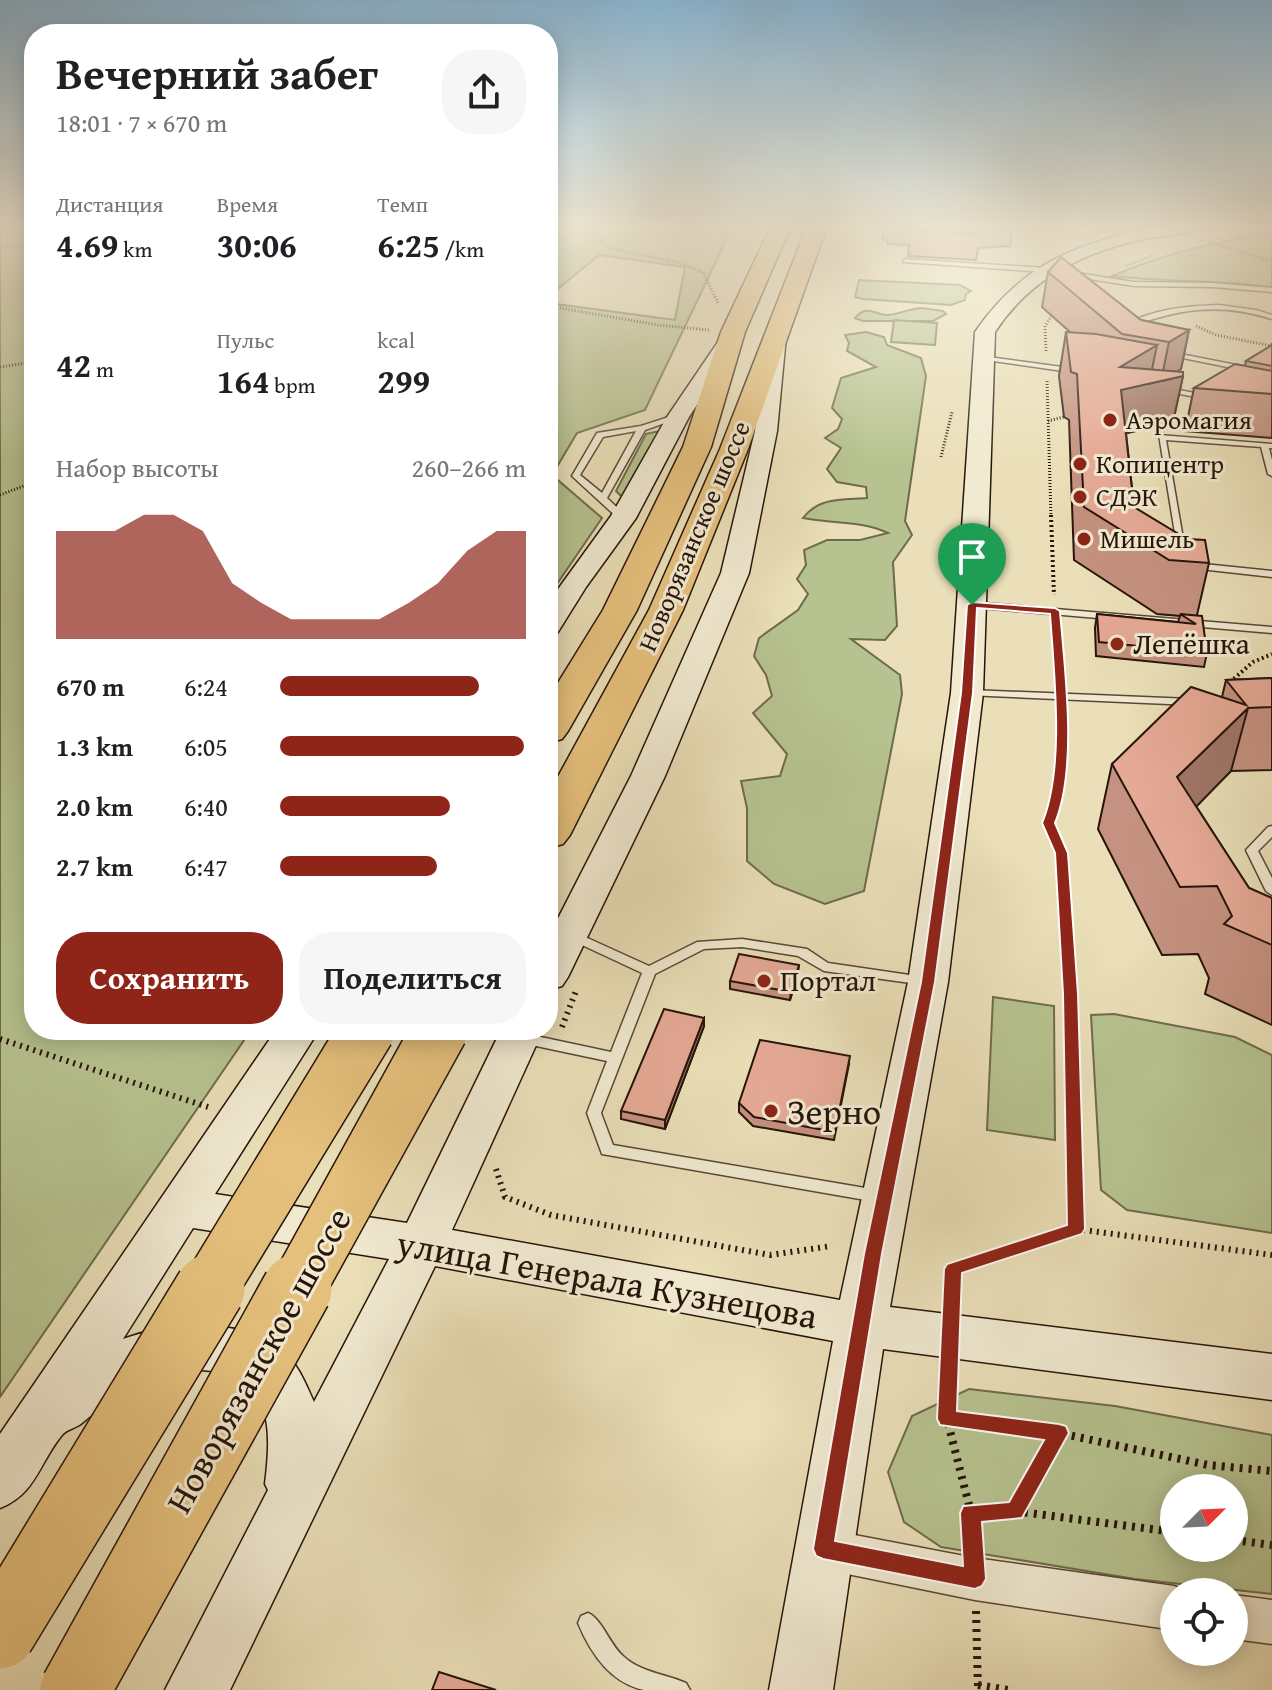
<!DOCTYPE html>
<html lang="ru">
<meta charset="utf-8">
<style>
:root{--surface:#fff;--page:#f6f6f6;--text:#202124;--muted:#757577;--accent:#8f2418}
body{margin:0;font-family:"Gentium Book Plus",serif;background:var(--page);color:var(--text);height:100vh;display:flex;flex-direction:column;font-size:30px;white-space:nowrap}
*{box-sizing:border-box;margin:0}
p{font-size:26px;color:var(--muted)}
.icon{flex:none;width:44px;height:44px;fill:none;stroke:currentColor;stroke-width:2;stroke-linecap:round;stroke-linejoin:round}
.map{position:relative;flex:1;overflow:hidden}
.details{position:absolute;left:24px;top:24px;width:534px;height:1016px;display:flex;flex-direction:column;background:var(--surface);border-radius:32px;box-shadow:0 4px 20px #0003}
.details>*{flex:none}
.needle{width:52px;rotate:66deg}
.tools{position:absolute;left:1160px;top:1474px;display:grid;gap:16px}
.tools a{display:grid;place-items:center;width:88px;height:88px;border-radius:50%;background:var(--surface);box-shadow:0 4px 20px #0003;font-size:40px}
.pin{position:absolute;display:grid;place-items:center;width:68px;height:68px;color:#fff;margin:-82px -34px;border-radius:50% 50% 50% 0;rotate:-45deg;box-shadow:0 0 8px #0007}
.pin .icon{rotate:45deg}
.round{display:grid;place-items:center;flex:none;width:84px;height:84px;border-radius:32px;background:var(--page)}
.summary{display:flex;align-items:center;justify-content:space-between;height:136px;padding:0 32px}
h1{font-size:44px;font-weight:700;line-height:60px}
.stats{display:grid;grid-template-columns:repeat(3,1fr);gap:12px;height:136px;padding:8px 32px}
.stats div{display:grid;align-content:center}
.stats b{font-size:34px;font-weight:700}
.stats small{font-size:22px;font-weight:400}
.stats p{font-size:22px}
.chart{height:224px;padding:16px 32px}
.chart p{display:flex;justify-content:space-between}
.chart svg{width:100%;height:144px;margin-top:8px;fill:var(--accent);opacity:.7}
.primary-button{display:flex;gap:16px;margin-top:auto;padding:16px 32px}
.primary-button a{flex:1;height:92px;border-radius:32px;background:var(--accent);color:#fff;font-size:32px;font-weight:700;line-height:92px;text-align:center}
.primary-button a+a{background:var(--page);color:var(--text)}
ul{padding:0 32px;list-style:none;font-size:26px}
li{display:grid;grid-template-columns:128px 96px 1fr;align-items:center;height:60px}
li i{height:20px;border-radius:10px;background:var(--accent)}
.map>svg:first-child{display:block}
.green{fill:#b6c28f;stroke:#6e6b4c;stroke-width:2;fill-rule:evenodd}
.lines{fill:none;stroke-linecap:round;stroke-linejoin:round}
.lane-casing{stroke:#584736;stroke-width:3}
.street-casing{stroke:#584736;stroke-width:3}
.secondary-casing{stroke:#27140a;stroke-width:3}
.highway-casing{stroke:#27140a;stroke-width:3}
.path-far4{stroke:#27140a;stroke-width:3;stroke-dasharray:1 2;stroke-linecap:butt}
.path-far3{stroke:#27140a;stroke-width:4;stroke-dasharray:2 3;stroke-linecap:butt}
.path-far2{stroke:#27140a;stroke-width:5;stroke-dasharray:2 4;stroke-linecap:butt}
.path-far1{stroke:#27140a;stroke-width:6;stroke-dasharray:2 5;stroke-linecap:butt}
.path{stroke:#27140a;stroke-width:8;stroke-dasharray:3 6;stroke-linecap:butt}
.lane{fill:#f1ead1;fill-rule:evenodd}
.street{fill:#f1ead1;fill-rule:evenodd}
.secondary{fill:#f1ead1;fill-rule:evenodd}
.highway{fill:#e5c07c;fill-rule:evenodd}
.highway-bridge-far1-casing{stroke:#27140a;stroke-width:58;stroke-linecap:butt}
.highway-bridge-casing{stroke:#27140a;stroke-width:72;stroke-linecap:butt}
.highway-bridge-far1{stroke:#e5c07c;stroke-width:55}
.highway-bridge{stroke:#e5c07c;stroke-width:69}
.wall{fill:#c59180;stroke:#27140a;stroke-width:2}
.shaded-wall{fill:#a07668;stroke:#27140a;stroke-width:2}
.building{fill:#e5a995;stroke:#27140a;stroke-width:2}
.route{fill:#8f2418;stroke:#fff;stroke-width:2;fill-rule:evenodd}
.poi-dot{fill:#8f2418;stroke:#f1ead1;stroke-width:3}
.labels{text-anchor:middle;stroke-width:6;stroke-linejoin:round;paint-order:stroke}
.far-poi-label{font-size:26px;fill:#27140a;stroke:#f1ead1;text-anchor:start}
.far-street-label{font-size:26px;fill:#27140a;stroke:#f1ead1}
.poi-label{font-size:30px;fill:#27140a;stroke:#f1ead1;text-anchor:start}
.near-poi-label{font-size:36px;fill:#27140a;stroke:#f1ead1;text-anchor:start}
.near-street-label{font-size:36px;fill:#27140a;stroke:#f1ead1}
</style>
<div class="map">
<svg width="1272" height="1690" viewBox="0 0 1272 1690">
<rect width="100%" height="100%" fill="#eadfb8"/>
<filter id="stains"><feTurbulence type="fractalNoise" baseFrequency=".0025" numOctaves="4"/><feColorMatrix values="0 0 0 0 .2 0 0 0 0 .09 0 0 0 0 .02 0 0 0 .5 -.17"/></filter>
<radialGradient id="worn" r=".72"><stop offset=".6" stop-color="#630" stop-opacity="0"/><stop offset="1" stop-color="#630" stop-opacity=".3"/></radialGradient>
<g class="green">
<path d="M0,226h34v804h217l-251,367z"/>
<path d="M548,226h185l-88,184 -68,23 -25,42 50,43 -54,79v-294l127,17 10,-53 -86,-12 -51,42z"/>
<path d="M1272,234v53c-53,-7 -107,-5 -160,-11 55,-23 101,-34 160,-42z"/>
<path d="M859,280l101,5 11,6 -5,3 -1,6 -14,5 -88,-6 -8,-2z"/>
<path d="M921,308l22,3 3,3 -13,7h-70l-8,-3c11,-13 18,-5 31,-3 7,1 26,-7 35,-7z"/>
<path d="M894,320l43,3 -2,22 -44,-3z"/>
<path d="M866,332l18,5 3,8 34,13 5,18 -21,145 7,14 -19,27 4,64 -12,14 -34,-1 49,36 2,19 -38,197 -39,13 -51,-20 -27,-23v-53l-6,-27 39,-5 7,-22 -34,-41 19,-17 -6,-21 -12,-19 5,-18 39,-28 10,-16 -11,-15 9,-14 -2,-15 23,-10h33l28,-7c-27,-13 -56,-9 -85,-15 16,-21 39,-18 64,-20l-1,-11 -29,-5 -10,-13 14,-21 -16,-10 13,-9 4,-10 -10,-11 9,-30 35,-11 -29,-16 2,-8 -4,-8z"/>
<path d="M660,431l-36,68 -8,-8 30,-57z"/>
<path d="M993,997l61,9 1,134 -68,-10z"/>
<path d="M1114,1014l121,23 37,18v178l-145,-23 -26,-20 -10,-175z"/>
<path d="M969,1389l146,17 157,29v159l-137,-15 -194,-32 -37,-25 -16,-50 24,-56zM1174,1488h60v60h-60z"/>
</g>
<g class="lines">
<defs>
<g id="lane">
<path d="M1096,226h17l38,7 -3,2z"/>
<path d="M905,259l141,9 88,14 79,1 59,5v4l-59,-5 -79,-1 -88,-14 -143,-10z"/>
<path d="M1219,305l37,5 16,5v4c-53,-17 -94,-10 -145,9l-3,-2c27,-17 63,-20 95,-21z"/>
<path d="M1170,352l77,15 3,2 -3,2 -79,-16 -1,-1z"/>
<path d="M981,356l96,13 3,2 -3,2 -98,-14 -1,-1z"/>
<path d="M1162,387l44,8 4,2 -4,2 -41,-8h-3z"/>
<path d="M675,415l7,2 -37,13 -38,68 19,18v4h-6l-48,-44 25,-43 44,-7zM636,431l-34,62 -22,-18 23,-38z"/>
<path d="M1159,435l113,9v4h-3l3,12v16l-4,-2 -7,-27 -95,-7 19,110 -1,2h-6z"/>
<path d="M1194,563l78,8v6l-81,-9 -2,-2z"/>
<path d="M972,602l300,25v6l-303,-26v-4z"/>
<path d="M970,690l221,9 5,3 -5,3 -225,-10 -1,-2 1,-2z"/>
<path d="M1272,826v11l-14,14 14,27v17l-6,-4 -20,-41 22,-23z"/>
<path d="M572,931l77,35 48,-24 45,-3 65,10 21,14 102,15 2,3 -2,3 -5,1 -101,-14 -26,-15 -56,-9 -38,2 -49,25 -54,139 12,32 264,45 6,2 2,4 -2,4 -6,2 -275,-48 -15,-41 20,-52 -85,-18 -5,-2 -2,-3 2,-3 5,-2 89,19 31,-79 -75,-35 -1,-3z"/>
<path d="M588,1613c14,6 22,32 35,43 17,16 42,18 63,27l4,7c-15,0 -32,0 -46,0 -34,-7 -54,-38 -66,-67l3,-7z"/>
</g>
<g id="street">
<path d="M823,1529l152,29 199,28 14,6h-14v38l-199,-30 -152,-31 -15,-6 -6,-14 6,-14z"/>
<path d="M1234,1595l38,5v44l-38,-5z"/>
</g>
<g id="secondary">
<path d="M1158,226h40c-12,10 -38,10 -54,13 -61,13 -115,40 -149,93l-12,361 -35,289 -58,325 382,47v46l-389,-51 -50,341h-64l64,-349 -398,-75 -205,424h-65l103,-200 -3,-6c7,-56 8,-110 -63,-114 -18,-1 -38,-1 -55,6 -25,10 -44,30 -65,47 -6,5 -15,6 -20,12 -23,28 -26,59 -62,73v-74l276,-404h43l-104,164 192,29 94,-193h42l-91,200 388,70 68,-318 43,-289 24,-361c49,-71 103,-88 183,-106zM193,1228l196,31 -75,143c-8,-17 -15,-36 -29,-49 -41,-37 -115,-31 -162,-14z"/>
<path d="M776,330l10,6 -9,95 -28,142 -84,203 -97,201 -6,9 -14,4v-52l83,-162 90,-203 34,-142 11,-95z"/>
<path d="M731,331l10,6 -52,80 -53,101 -50,69 -28,45 -10,3v-32l63,-87 56,-99 57,-84z"/>
</g>
<g id="highway">
<path d="M771,226h20l-46,106 -34,115 -74,163 -69,121 -6,8 -14,4v-44l55,-89 80,-163 38,-115z"/>
<path d="M807,226h20l-79,223 -65,161 -113,225 -7,9 -15,4v-53l101,-185 71,-161z"/>
</g>
</defs>
<use href="#lane" class="lane-casing"/>
<use href="#street" class="street-casing"/>
<use href="#secondary" class="secondary-casing"/>
<use href="#highway" class="highway-casing"/>
<g class="path-far4">
<path d="M597,226l7,18 8,5 64,13 27,10 15,31"/>
<path d="M548,237l15,-11"/>
<path d="M1202,241l70,-10"/>
<path d="M1208,242l64,19"/>
<path d="M0,246h34"/>
<path d="M1126,266l28,-11"/>
<path d="M548,306l110,19 51,5"/>
<path d="M1196,326l20,9 56,11"/>
<path d="M1046,351l-1,-25 9,-14"/>
<path d="M0,367l34,-5"/>
<path d="M1047,381l4,136"/>
<path d="M1048,421l19,-5"/>
<path d="M941,457l11,-45"/>
<path d="M0,495l34,-13"/>
</g>
<g class="path-far3">
<path d="M1051,515l3,80"/>
<path d="M1056,629l4,54"/>
<path d="M1230,682l23,-20 19,-8"/>
<path d="M1061,719v-7"/>
</g>
<path class="path-far2" d="M1061,717l-3,83 -10,23 13,30 8,120"/>
<g class="path-far1">
<path d="M562,1027l14,-36"/>
<path d="M0,1039l208,68"/>
<path d="M496,1169l9,28 46,18 219,40 61,-9"/>
<path d="M1076,1229l196,26"/>
<path d="M952,1291l1,-22 123,-40 -7,-258"/>
</g>
<g class="path">
<path d="M951,1300l1,-11"/>
<path d="M948,1370l-1,49 24,94 2,32"/>
<path d="M947,1419l112,14 149,32 64,6"/>
<path d="M1014,1511l45,-78"/>
<path d="M971,1513l43,-2 160,21"/>
<path d="M1234,1540l38,5"/>
<path d="M976,1611l2,79"/>
<path d="M978,1685l30,5"/>
</g>
<use href="#lane" class="lane"/>
<use href="#street" class="street"/>
<use href="#secondary" class="secondary"/>
<use href="#highway" class="highway"/>
<defs>
<g id="highway-bridge-far1">
<path d="M208,1291l159,-261"/>
<path d="M296,1291l144,-261"/>
</g>
<g id="highway-bridge">
<path d="M0,1634l210,-345"/>
<path d="M75,1690l222,-401"/>
</g>
</defs>
<use href="#highway-bridge-far1" class="highway-bridge-far1-casing"/>
<use href="#highway-bridge" class="highway-bridge-casing"/>
<use href="#highway-bridge-far1" class="highway-bridge-far1"/>
<use href="#highway-bridge" class="highway-bridge"/>
</g>
<g class="wall">
<path d="M884,226h129l-3,20 -32,2 -2,12 -68,-4 1,-11 -21,-1v-4h-5z"/>
<path d="M1048,272l93,48 48,10 -8,39 -4,2 6,5 -10,46 -47,11 8,74 75,56 -12,52 10,38 -3,14 -108,-11 -1,-28 2,-14 81,8 2,-6 -23,-2 -83,-54 -5,-140 -5,-3 -5,-41 7,-44h4l-28,-25z"/>
<path d="M1272,343v95l-87,-7 9,-43 51,-22 1,-5 25,-15z"/>
<path d="M1272,678v92l-41,1 -35,35 53,82 23,10v127l-67,-31 4,-16 -11,-24 -36,1 -64,-126 14,-65 110,-67 4,-17z"/>
<path d="M798,973l-8,27 -60,-11v-8z"/>
<path d="M704,1018v8l-39,103 -44,-10v-8z"/>
<path d="M849,1064l-15,76 -81,-14 -14,-14v-9z"/>
</g>
<g class="shaded-wall">
<path d="M1189,330l-8,39 -19,12 21,-5 -10,46 -61,15 8,-70 37,-22 -8,39 12,-3 8,-39z"/>
<path d="M1248,708l-17,63 -70,72 16,-66z"/>
<path d="M799,965l-1,8 -8,27 1,-8z"/>
<path d="M704,1018v8l-39,103v-9z"/>
</g>
<g class="building">
<path d="M911,226h69v8l-69,-4z"/>
<path d="M1061,257l80,63 48,10 -20,12 -47,-8 -74,-62z"/>
<path d="M1066,332l30,2 61,11 -37,22 63,5v4l-62,14 13,117 53,32 18,1 4,23 -40,-3 -85,-53 -7,-133 -6,-2z"/>
<path d="M1272,345v21l-26,-5z"/>
<path d="M1235,364l37,7v23l-78,-6z"/>
<path d="M1097,614l99,10 -16,-10 22,2 5,37 -108,-11z"/>
<path d="M1272,678v29l-24,1 -71,69 72,111 23,10v47l-48,-21 8,-8 -15,-30 -37,1 -68,-123 79,-77 55,18 -20,-25z"/>
<path d="M739,954l60,11 -8,27 -61,-11z"/>
<path d="M664,1009l40,9 -39,102 -44,-9z"/>
<path d="M760,1040l90,16 -15,76 -81,-15 -15,-14z"/>
<path d="M439,1672l57,18h-64z"/>
</g>
<linearGradient id="sky" x2="0" y2="1"><stop stop-color="#89b6d5"/><stop offset="0.49" stop-color="#f6f1df"/><stop offset="1" stop-color="#f6f1df" stop-opacity="0"/></linearGradient>
<rect width="1272" height="463" fill="url(#sky)"/>
<path class="route" d="M972,602l83,6 5,3c5,61 18,156 -5,212l13,30 10,141 7,235 -3,5 -120,39 -5,138 102,13 7,2 3,7 -47,85 -40,4 4,57 -4,7 -7,3 -152,-30 -7,-3 -3,-7 51,-295 57,-272 40,-289 6,-88zM977,608l73,6c4,60 15,154 -8,209l13,30 8,141 4,231 -120,39 -3,5 -7,150 3,6 104,15 -35,62 -46,4 -3,7 3,53 -128,-25 47,-287 53,-272 38,-289z"/>
<g class="poi-dot">
<circle cx="1110" cy="420" r="8"/>
<circle cx="1080" cy="464" r="8"/>
<circle cx="1080" cy="497" r="8"/>
<circle cx="1084" cy="539" r="8"/>
<circle cx="1117" cy="644" r="8"/>
<circle cx="764" cy="981" r="8"/>
<circle cx="771" cy="1111" r="8"/>
</g>
<g class="labels">
<g class="far-poi-label">
<text x="1126" y="429">Аэромагия</text>
<text x="1096" y="473">Копицентр</text>
<text x="1096" y="506">СДЭК</text>
<text x="1100" y="548">Мишель</text>
</g>
<g class="far-street-label">
<text transform="translate(694 536) rotate(-67)" y="9">Новорязанское шоссе</text>
</g>
<g class="poi-label">
<text x="1133" y="654">Лепёшка</text>
<text x="780" y="991">Портал</text>
</g>
<g class="near-poi-label">
<text x="787" y="1124">Зерно</text>
</g>
<g class="near-street-label">
<text transform="translate(607 1279) rotate(10)" y="13">улица Генерала Кузнецова</text>
<text transform="translate(258 1360) rotate(-61)" y="13">Новорязанское шоссе</text>
</g>
</g>
<rect width="100%" height="100%" filter="url(#stains)"/>
<rect width="100%" height="100%" fill="url(#worn)"/>
</svg>
<div class="tools">
<a><svg class="needle" viewBox="-14 -14 28 28"><path d="M0-13l5 13h-10z" fill="#e53935"/><path d="M0 13l5-13h-10z" fill="#757577"/></svg></a>
<a><svg class="icon" aria-label="locate" viewBox="0 0 24 24"><circle cx="12" cy="12" r="6"/><path d="M12 2v4M12 18v4M2 12h4M18 12h4"/></svg></a>
</div>
<div class="pin" style="left:972px;top:605px;background:#1e9e55"><svg class="icon" aria-label="arrive" viewBox="0 0 24 24"><path d="M6 21V4h12l-3 4 3 4H6"/></svg></div>
<section class="details">
<div class="summary"><div><h1>Вечерний забег</h1><p>18:01 · 7 × 670 m</p></div><a class="round"><svg class="icon" aria-label="share" viewBox="0 0 24 24"><path d="M12 15V3M7 8l5-5 5 5M5 13v7h14v-7"/></svg></a></div>
<div class="stats">
<div><p>Дистанция</p><b>4.69<small> km</small></b></div>
<div><p>Время</p><b>30:06</b></div>
<div><p>Темп</p><b>6:25<small> /km</small></b></div>
</div>
<div class="stats">
<div><b>42<small> m</small></b></div>
<div><p>Пульс</p><b>164<small> bpm</small></b></div>
<div><p>kcal</p><b>299</b></div>
</div>
<div class="chart"><p><span>Набор высоты</span>260–266 m</p>
<svg viewBox="0 0 160 44" preserveAspectRatio="none"><path d="M0 44V11L10 11L20 11L30 6L40 6L50 11L60 27L70 33L80 38L90 38L100 38L110 38L120 33L130 27L140 17L150 11L160 11V44z"/></svg>
</div>
<ul>
<li><b>670 m</b>6:24<i style="width:81%"></i></li>
<li><b>1.3 km</b>6:05<i style="width:99%"></i></li>
<li><b>2.0 km</b>6:40<i style="width:69%"></i></li>
<li><b>2.7 km</b>6:47<i style="width:64%"></i></li>
</ul>
<div class="primary-button"><a>Сохранить</a><a>Поделиться</a></div>
</section>
</div>
